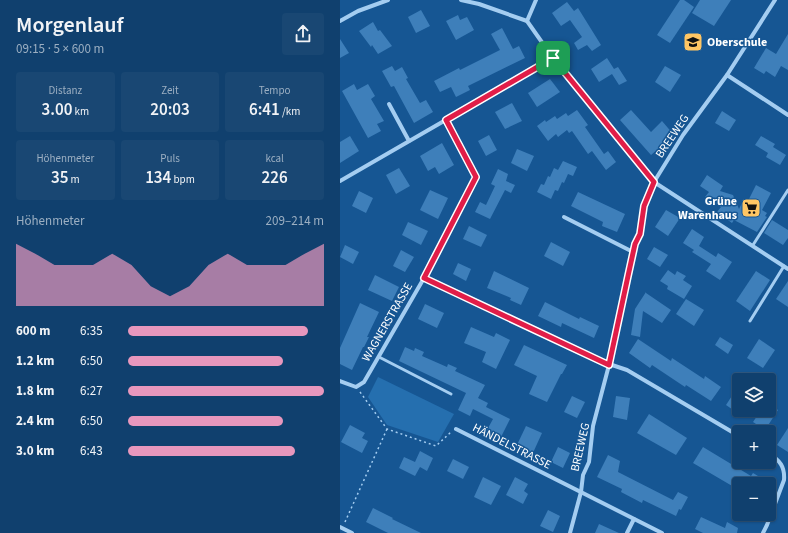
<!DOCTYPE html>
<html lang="de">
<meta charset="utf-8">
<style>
:root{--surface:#10406e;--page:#194773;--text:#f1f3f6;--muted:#9cafc2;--line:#305981;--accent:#e797bd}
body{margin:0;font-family:"Source Sans 3",sans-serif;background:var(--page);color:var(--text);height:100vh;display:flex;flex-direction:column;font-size:15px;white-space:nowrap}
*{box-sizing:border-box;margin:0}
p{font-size:13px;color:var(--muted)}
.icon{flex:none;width:22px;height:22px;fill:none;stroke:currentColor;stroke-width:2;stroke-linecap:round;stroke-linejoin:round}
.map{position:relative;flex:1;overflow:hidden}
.drawer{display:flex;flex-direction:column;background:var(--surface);width:340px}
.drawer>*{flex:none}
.controls{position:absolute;left:392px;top:373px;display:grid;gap:8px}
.controls a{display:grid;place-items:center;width:44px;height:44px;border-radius:4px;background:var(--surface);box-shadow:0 1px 3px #0004,0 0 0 1px var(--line);font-size:20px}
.pin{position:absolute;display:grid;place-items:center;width:34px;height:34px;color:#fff;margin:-17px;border-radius:8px;box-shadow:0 2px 6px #0006}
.round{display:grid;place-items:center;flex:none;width:42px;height:42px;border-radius:4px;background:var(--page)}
.head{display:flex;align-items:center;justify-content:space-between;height:68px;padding:0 16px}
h1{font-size:22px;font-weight:600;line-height:30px}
.metrics{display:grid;grid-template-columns:repeat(3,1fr);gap:6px;height:68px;padding:4px 16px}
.metrics div{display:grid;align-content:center;border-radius:4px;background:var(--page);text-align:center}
.metrics b{font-size:17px;font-weight:600}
.metrics small{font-size:11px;font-weight:400}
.metrics p{font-size:11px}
.chart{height:112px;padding:8px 16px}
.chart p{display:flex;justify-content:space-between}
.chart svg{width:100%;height:72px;margin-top:4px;fill:var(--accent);opacity:.7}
ul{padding:0 16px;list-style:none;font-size:13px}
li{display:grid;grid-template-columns:64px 48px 1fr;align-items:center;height:30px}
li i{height:10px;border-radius:5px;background:var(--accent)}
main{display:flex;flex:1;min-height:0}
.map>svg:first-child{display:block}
.green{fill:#256faf}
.building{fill:#3e7fba}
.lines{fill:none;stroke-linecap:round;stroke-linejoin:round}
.path{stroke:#a4cdf1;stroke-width:1.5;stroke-dasharray:2 3;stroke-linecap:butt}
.service{stroke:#a4cdf1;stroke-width:3}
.minor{stroke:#a4cdf1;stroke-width:4}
.route-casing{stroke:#fff;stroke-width:8}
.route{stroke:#e11d48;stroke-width:5}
.labels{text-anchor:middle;stroke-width:3;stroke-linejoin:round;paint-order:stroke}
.poi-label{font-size:12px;font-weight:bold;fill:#fff;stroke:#165693;text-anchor:start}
.street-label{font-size:12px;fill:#fff;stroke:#165693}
</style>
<main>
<section class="drawer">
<div class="head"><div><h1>Morgenlauf</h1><p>09:15 · 5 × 600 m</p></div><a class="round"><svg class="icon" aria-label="share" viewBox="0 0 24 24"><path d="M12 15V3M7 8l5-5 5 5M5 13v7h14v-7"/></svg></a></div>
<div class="metrics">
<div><p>Distanz</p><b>3.00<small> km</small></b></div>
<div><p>Zeit</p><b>20:03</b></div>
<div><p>Tempo</p><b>6:41<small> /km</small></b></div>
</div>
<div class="metrics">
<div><p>Höhenmeter</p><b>35<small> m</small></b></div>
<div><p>Puls</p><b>134<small> bpm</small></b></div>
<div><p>kcal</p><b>226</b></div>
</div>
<div class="chart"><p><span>Höhenmeter</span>209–214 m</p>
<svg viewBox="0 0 160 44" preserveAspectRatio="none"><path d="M0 44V6L10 12L20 19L30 19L40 19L50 12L60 19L70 32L80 38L90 32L100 19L110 12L120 19L130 19L140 19L150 12L160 6V44z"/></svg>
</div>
<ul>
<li><b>600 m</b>6:35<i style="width:92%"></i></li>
<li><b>1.2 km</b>6:50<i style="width:79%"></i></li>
<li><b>1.8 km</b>6:27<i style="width:100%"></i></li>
<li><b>2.4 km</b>6:50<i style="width:79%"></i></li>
<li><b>3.0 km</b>6:43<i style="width:85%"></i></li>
</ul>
</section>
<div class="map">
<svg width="448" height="533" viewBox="0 0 448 533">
<rect width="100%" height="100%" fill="#165693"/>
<path class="green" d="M38,377l76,37 -16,28 -51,-17 -19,-28z"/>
<g class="building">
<path d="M340,0h4l10,7 -24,36 -13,-8z"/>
<path d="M360,0h31l-17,26 -22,-13z"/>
<path d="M227,2l7,9 4,-3 23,37 -9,6 -5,-6 -9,5 -4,-7 8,-6 -12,-17 -9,6 -9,-13z"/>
<path d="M81,10l9,16 -14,7 -8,-16z"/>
<path d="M118,15l2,5 7,-3 7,13 -18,10 -10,-19z"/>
<path d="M33,22l5,9 2,-1 12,16 -14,8 -6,-9 -1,2 -12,-16z"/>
<path d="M162,28l11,21 6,-3 6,12 -57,28 2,4 -14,7 -5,-10 -11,5 -6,-11 25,-13 1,2 40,-20 -9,-16z"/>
<path d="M448,34v36l-7,-4 -6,11 -9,-6 -2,3 -10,-6 12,-20 10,6z"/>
<path d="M0,39l9,14 -9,5z"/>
<path d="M267,58l7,11 4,-2 9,14 -8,4 -7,-11 -13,8 -8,-13z"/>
<path d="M52,66l3,5 7,-4 6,11 -2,1 14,24 6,-3 7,12 -19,11 -20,-37 -3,1 -9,-16z"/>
<path d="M325,66l16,9 -11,17 -15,-10z"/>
<path d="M210,79l10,13 -23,15 -9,-14z"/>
<path d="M14,84l3,6 11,-6 7,12 -4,3 13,22 -7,3 4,7 -13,7 -26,-47z"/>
<path d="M172,103l10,18 -17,8 -10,-17z"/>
<path d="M237,110l11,15 -3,2 19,27 4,-3 8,11 -10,8 -14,-19 -4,3 -16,-23 -3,2 -2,-3 -9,7 -2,-3 -8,7 -11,-15 8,-6 1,2 9,-6 2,3 9,-6 2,3z"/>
<path d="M291,110l20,22 11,-11 12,14 -23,20 -31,-35z"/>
<path d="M382,111l14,9 -7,11 -14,-8z"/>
<path d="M149,135l8,15 -11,6 -8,-15z"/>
<path d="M10,136l9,15 -19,12v-21z"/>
<path d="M421,136l14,8 -2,3 13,8 -6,10 -14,-8 2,-4 -13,-8z"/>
<path d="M102,143l12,22 -15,9 -4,-7 -7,4 -8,-15z"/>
<path d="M177,149l17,7 -7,15 -16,-8z"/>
<path d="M223,161l14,6 -4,9 -5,-2 -4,9 -2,-1 -4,9 -3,-1 -4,9 -14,-7 4,-8 3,1 4,-9 2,1 4,-9 4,2z"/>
<path d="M59,168l11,18 -14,8 -10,-19z"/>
<path d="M158,169l10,5 -2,7 9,4 -4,8 -6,-3 -15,29 -15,-7 5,-10 6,3 9,-19 -4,-2z"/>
<path d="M367,175l16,11 -3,5 13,4 6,14 4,-8 4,2 9,-18 15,8 -9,17 5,3 -2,3 2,1 -10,15 -23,-12 -2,3 -15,-11 4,-5 -16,-10 4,-5 -9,-6z"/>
<path d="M90,190l18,8 -10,21 -18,-9z"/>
<path d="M19,191l14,7 -7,15 -14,-7z"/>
<path d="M238,192l47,22 -8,18 -15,-6 1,-4 -32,-16z"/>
<path d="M326,210l14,8 -12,18 -13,-9z"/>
<path d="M432,220l16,10v8l-5,7 -19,-12z"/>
<path d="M68,222l20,9 -7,14 -19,-10z"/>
<path d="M129,226l18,9 -6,12 -18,-8z"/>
<path d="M352,229l12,8 -5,9 17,11 2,-4 14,9 -12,18 -14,-9 5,-7 -19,-12 2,-2 -11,-7z"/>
<path d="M211,242l19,10 -7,14 -19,-10z"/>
<path d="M5,245l14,7 -6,12 -13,-7z"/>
<path d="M314,247l14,8 -8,12 -13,-8z"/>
<path d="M61,250l13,7 -9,15 -12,-6z"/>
<path d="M118,263l13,6 -5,12 -13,-7z"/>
<path d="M328,270l7,5 2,-4 9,5 -3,4 9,6 -8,13 -17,-10 1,-3 -8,-5z"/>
<path d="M154,271l35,17 -8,17 -11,-5 1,-2 -24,-10z"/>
<path d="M416,271l14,9 -20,31 -14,-10z"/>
<path d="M35,275l24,12 -7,14 -24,-11z"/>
<path d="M448,281v26l-12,-8z"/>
<path d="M306,292v1l25,17 -9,13 -19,-12 -3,26 -9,-2 4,-26z"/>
<path d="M346,299l18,11 -10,16 -18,-12z"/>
<path d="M205,302l34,17 1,-2 19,9 -5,12 -32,-15 -1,4 -23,-11z"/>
<path d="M20,303l19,9 -12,25h2l-5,10h-1l-11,23 -12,-6v-16z"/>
<path d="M85,304l19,9 -7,15 -19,-9z"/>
<path d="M131,327l23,10 2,-4 14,7 -14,29 -14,-7 4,-10 -22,-9z"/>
<path d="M380,337l13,8 -5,9 -13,-9z"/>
<path d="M298,339l33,22 1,-3 32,21 1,-3 16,11 -10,14 -25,-16 -1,2 -33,-22 -2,3 -21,-15z"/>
<path d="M419,339l16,11 -12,18 -16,-10z"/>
<path d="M184,345l43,20 -5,9h-1l-14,28 -18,-8 8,-18 -23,-11z"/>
<path d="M65,347l9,4 1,-3 9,4 -2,4 25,11 1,-3 9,4 -2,3 30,14 -7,13 10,5 -2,4 24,12 -9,18 -14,-7 6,-11 -20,-10 -3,7 -12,-6 8,-17 -67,-32z"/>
<path d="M399,385v29l-13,-9z"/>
<path d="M232,396l13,6 -8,16 -13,-6z"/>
<path d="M276,396l14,2 -3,22 -14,-3z"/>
<path d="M429,404l9,6 -13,20 -12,-8 8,-12h8z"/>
<path d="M309,414l38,24 -11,17 -39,-22z"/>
<path d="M10,425l15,8 -3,5 6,3 -6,12 -21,-11z"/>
<path d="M186,426l16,7 -10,22 -16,-8z"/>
<path d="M448,428v24l-11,-7z"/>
<path d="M218,447l12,6 -7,15 -12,-6z"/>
<path d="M363,447l48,29 2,-3 10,6 -2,4 2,1h-24v6l-46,-27z"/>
<path d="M80,451l13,7 -6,13 -7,-4 -5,9 -16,-8 5,-11 11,5z"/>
<path d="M268,455l12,6 -2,11 55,28 5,-8 10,5 -7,13 -2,-1 -3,7 -33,-16 -1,3 -21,-11 1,-3 -25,-12z"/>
<path d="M113,459l16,8 -6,12 -16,-8z"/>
<path d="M143,477l18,9 -10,19 -17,-8z"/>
<path d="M175,477l13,7 -4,7 4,3 -5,10 -17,-9z"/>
<path d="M33,508l20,10 -1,1 29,14h-33l-22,-11z"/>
<path d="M208,510l12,6 -7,16 -13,-6z"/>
<path d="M361,517l24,11 2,-6 11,6 -1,5h-34l-8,-4z"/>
<path d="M259,524l20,9h-24z"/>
</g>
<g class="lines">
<g class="path">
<path d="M20,392l27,37 49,17 15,-14"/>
<path d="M5,522l42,-93"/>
</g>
<g class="service">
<path d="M413,245l35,-55"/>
<path d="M410,321l34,-55"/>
<path d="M39,357l72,37"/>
</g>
<g class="minor">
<path d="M121,0l18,4 48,17 26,37 101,124 134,87"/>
<path d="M0,21l18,-10 30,-11"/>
<path d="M187,21l9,-21"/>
<path d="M387,75l61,40"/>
<path d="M49,104l20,37"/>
<path d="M0,181l213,-123"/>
<path d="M224,217l69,35"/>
<path d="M84,278l173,82 30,10 112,66"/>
<path d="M0,381l16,6 8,-5 60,-104 52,-101 -30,-57"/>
<path d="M116,429l206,104"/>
<path d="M0,527l12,6"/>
<path d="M230,533l11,-41 2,-17 6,-13 4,-36 16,-61 24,-113 7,-18 4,-28 10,-24 29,-47 44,-60 48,-75"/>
<path d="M287,533l7,-14"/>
<path d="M423,533l4,-8 17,-45c1,-13 -4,-20 -15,-26"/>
</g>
</g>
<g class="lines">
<defs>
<path id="route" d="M213,58l101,124 -10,24 -4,28 -5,10 -7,32 -19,89 -185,-87 52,-101 -30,-57z"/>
</defs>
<use href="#route" class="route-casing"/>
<use href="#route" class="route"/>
</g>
<defs>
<symbol id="school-square" viewBox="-11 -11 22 22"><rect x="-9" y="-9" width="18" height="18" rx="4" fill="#ffc664" stroke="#165693"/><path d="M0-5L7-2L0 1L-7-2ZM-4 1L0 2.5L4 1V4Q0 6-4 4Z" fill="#111"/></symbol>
<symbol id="supermarket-square" viewBox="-11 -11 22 22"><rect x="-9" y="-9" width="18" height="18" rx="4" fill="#ffc664" stroke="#165693"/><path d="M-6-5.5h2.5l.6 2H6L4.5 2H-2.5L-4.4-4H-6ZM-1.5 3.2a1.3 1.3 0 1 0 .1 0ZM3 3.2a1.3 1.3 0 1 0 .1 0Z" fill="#111"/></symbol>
</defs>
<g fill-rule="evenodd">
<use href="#school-square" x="342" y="31" width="22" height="22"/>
<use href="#supermarket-square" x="400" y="197" width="22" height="22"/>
</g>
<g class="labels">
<g class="poi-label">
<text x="367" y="46">Oberschule</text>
<text x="397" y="205" text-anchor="end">Grüne<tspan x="397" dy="14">Warenhaus</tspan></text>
</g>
<g class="street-label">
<text transform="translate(332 136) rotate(-56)" y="4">BREEWEG</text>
<text transform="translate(47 322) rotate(-60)" y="4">WAGNERSTRASSE</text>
<text transform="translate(172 446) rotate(27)" y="4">HÄNDELSTRASSE</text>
<text transform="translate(240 447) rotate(-77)" y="4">BREEWEG</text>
</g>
</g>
</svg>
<div class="controls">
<a><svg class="icon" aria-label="layers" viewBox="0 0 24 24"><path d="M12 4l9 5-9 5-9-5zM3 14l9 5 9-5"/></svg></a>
<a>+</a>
<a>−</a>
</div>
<div class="pin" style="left:213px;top:58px;background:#1e9e55"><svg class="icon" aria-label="arrive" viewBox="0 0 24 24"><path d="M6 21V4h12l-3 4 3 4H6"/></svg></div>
</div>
</main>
